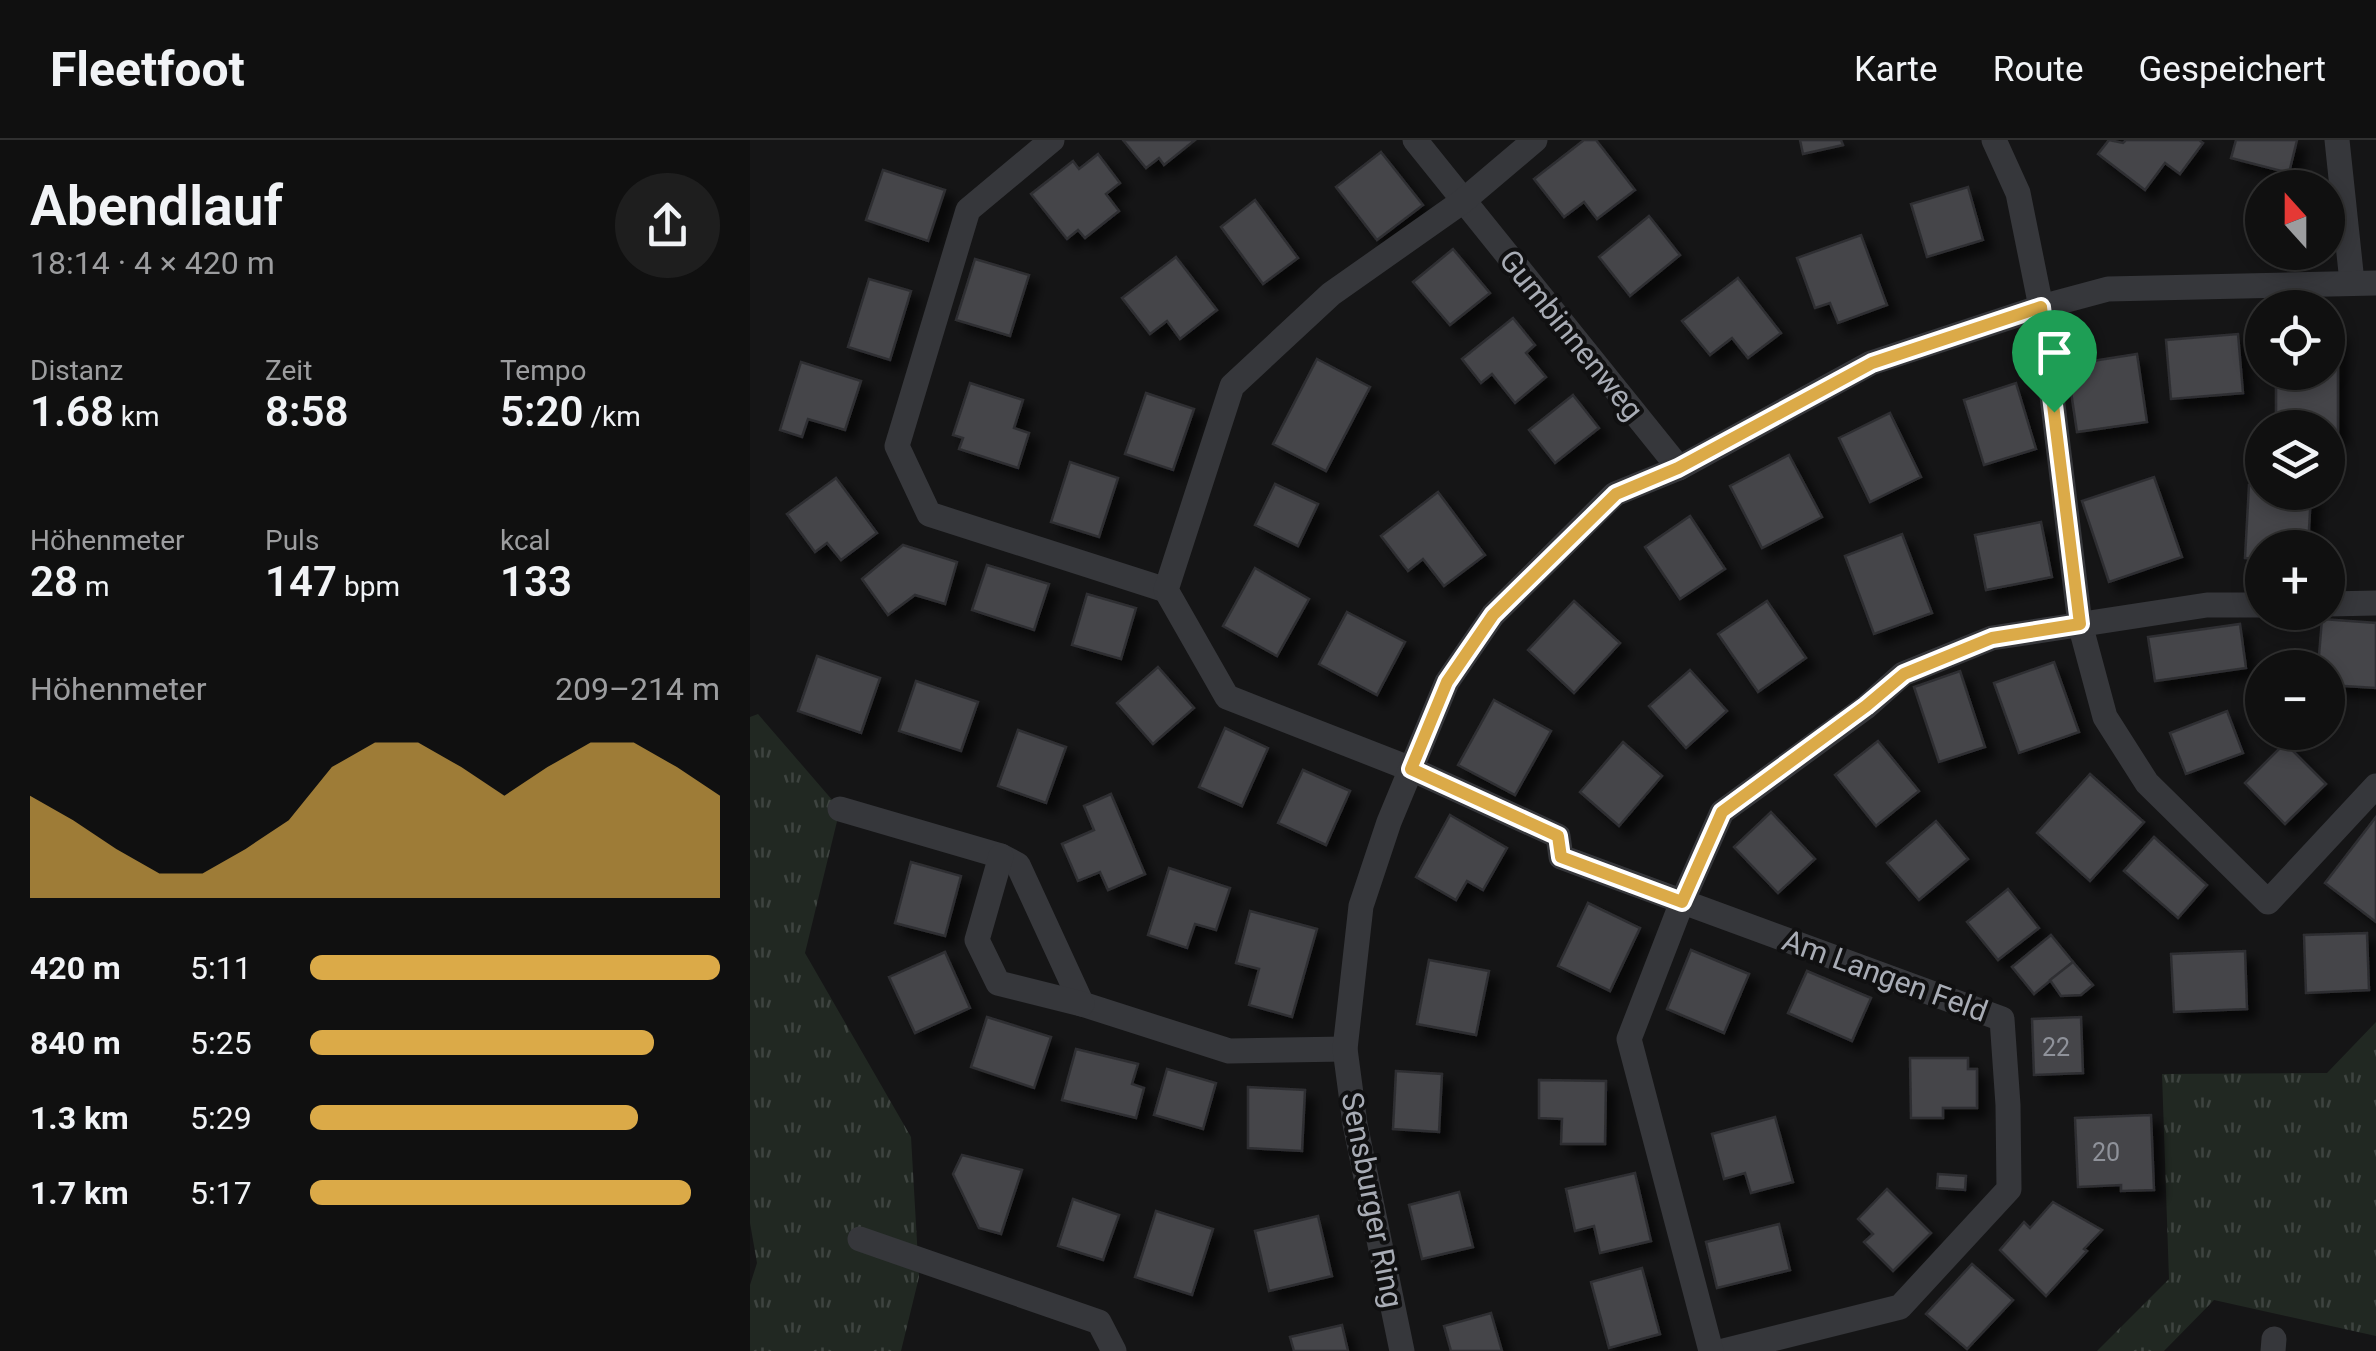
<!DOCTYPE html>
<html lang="de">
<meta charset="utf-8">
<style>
:root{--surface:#101010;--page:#1e1e1e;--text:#f1f3f6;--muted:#9c9d9f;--line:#303030;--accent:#dbaa48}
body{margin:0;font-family:Roboto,sans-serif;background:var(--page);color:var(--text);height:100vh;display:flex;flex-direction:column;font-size:38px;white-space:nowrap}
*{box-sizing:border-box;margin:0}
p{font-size:32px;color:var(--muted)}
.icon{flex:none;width:55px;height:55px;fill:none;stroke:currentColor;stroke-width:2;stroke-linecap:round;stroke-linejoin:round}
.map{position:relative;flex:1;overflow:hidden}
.drawer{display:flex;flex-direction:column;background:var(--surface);width:750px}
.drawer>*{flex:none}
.needle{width:65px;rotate:339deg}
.controls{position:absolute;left:1495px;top:30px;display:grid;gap:20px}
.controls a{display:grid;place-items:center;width:100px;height:100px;border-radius:50%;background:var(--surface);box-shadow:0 5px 15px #0003,0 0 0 2px var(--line);font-size:50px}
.pin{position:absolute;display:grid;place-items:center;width:85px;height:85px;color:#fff;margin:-102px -42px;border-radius:50% 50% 50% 0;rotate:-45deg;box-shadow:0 0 10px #0007}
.pin .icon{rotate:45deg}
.round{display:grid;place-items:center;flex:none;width:105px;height:105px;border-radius:52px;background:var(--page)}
.head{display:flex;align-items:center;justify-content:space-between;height:170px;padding:0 30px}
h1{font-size:55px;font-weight:600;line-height:75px}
.figures{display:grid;grid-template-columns:repeat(3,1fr);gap:15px;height:170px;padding:10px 30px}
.figures div{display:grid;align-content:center}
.figures b{font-size:42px;font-weight:600}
.figures small{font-size:28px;font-weight:400}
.figures p{font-size:28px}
.chart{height:280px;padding:20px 30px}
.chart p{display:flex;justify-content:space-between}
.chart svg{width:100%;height:180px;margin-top:10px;fill:var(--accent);opacity:.7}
ul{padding:0 30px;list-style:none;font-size:32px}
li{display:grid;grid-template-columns:160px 120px 1fr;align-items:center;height:75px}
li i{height:25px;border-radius:12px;background:var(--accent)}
header{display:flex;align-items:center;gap:60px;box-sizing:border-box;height:140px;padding:0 50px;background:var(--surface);border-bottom:2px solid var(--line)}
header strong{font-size:48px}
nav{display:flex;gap:55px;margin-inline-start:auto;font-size:35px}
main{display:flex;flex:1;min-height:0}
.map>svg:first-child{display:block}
.grass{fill:url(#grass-tufts)}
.building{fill:#444549;stroke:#2f2f32;stroke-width:2.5;filter:url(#shadow)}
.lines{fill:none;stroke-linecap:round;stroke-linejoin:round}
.street{stroke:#36373b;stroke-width:25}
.route-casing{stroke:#fff;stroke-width:20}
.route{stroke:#dbaa48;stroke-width:12}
.labels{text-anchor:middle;stroke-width:8;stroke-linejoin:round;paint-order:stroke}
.number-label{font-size:25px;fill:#8f929a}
.street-label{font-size:30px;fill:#a8acb5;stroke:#101011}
</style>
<header>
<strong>Fleetfoot</strong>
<nav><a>Karte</a><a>Route</a><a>Gespeichert</a></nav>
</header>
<main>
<section class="drawer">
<div class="head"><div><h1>Abendlauf</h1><p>18:14 · 4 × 420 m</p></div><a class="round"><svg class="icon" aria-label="share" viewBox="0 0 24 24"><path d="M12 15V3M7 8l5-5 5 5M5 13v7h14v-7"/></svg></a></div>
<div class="figures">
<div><p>Distanz</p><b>1.68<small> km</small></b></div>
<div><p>Zeit</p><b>8:58</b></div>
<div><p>Tempo</p><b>5:20<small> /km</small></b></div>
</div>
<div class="figures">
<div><p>Höhenmeter</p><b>28<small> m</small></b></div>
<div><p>Puls</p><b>147<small> bpm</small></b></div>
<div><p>kcal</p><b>133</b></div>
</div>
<div class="chart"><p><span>Höhenmeter</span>209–214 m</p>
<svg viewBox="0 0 160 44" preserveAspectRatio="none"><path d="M0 44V19L10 25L20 32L30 38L40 38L50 32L60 25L70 12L80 6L90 6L100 12L110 19L120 12L130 6L140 6L150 12L160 19V44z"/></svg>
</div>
<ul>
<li><b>420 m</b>5:11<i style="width:100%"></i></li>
<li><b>840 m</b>5:25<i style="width:84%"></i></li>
<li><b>1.3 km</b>5:29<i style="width:80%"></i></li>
<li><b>1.7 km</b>5:17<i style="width:93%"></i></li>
</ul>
</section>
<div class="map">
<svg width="1626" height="1211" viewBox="0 0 1626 1211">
<defs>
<pattern id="grass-tufts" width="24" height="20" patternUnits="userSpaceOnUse" patternTransform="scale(2.5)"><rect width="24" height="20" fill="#212822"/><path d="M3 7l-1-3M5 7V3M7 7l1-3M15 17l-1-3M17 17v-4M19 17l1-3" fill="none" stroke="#3e4440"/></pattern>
<filter id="shadow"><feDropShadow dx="9" dy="9" stdDeviation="5" flood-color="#0009"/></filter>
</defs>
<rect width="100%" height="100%" fill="#151516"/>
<g class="grass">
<path d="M8,574l82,95 -35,144 106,184 8,140 -18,74h-151v-66l7,-22 -7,-40v-506z"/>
<path d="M1626,882v314l-162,-36 -50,51h-67l72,-72 -7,-205 165,-1z"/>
</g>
<g class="building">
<path d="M373,0h72l-31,25 -5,-7 -13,10z"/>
<path d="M834,0h12l39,50 -38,29 -13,-17 -20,15 -30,-38z"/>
<path d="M1050,0h41l2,5 -40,9z"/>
<path d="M1359,0l14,3 3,-3h73l4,3 -23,31 -15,-11 -20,27 -47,-36z"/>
<path d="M1486,0h61l-8,33 -58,-15z"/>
<path d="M631,12l42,53 -46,35 -41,-53z"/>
<path d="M348,14l22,29 -14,11 13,17 -34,27 -7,-8 -11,9 -36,-45 42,-33 6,8z"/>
<path d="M133,30l62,20 -17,51 -62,-21z"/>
<path d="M1218,47l15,53 -56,17 -16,-53z"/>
<path d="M505,60l43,58 -35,26 -42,-57z"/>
<path d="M899,76l31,39 -50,41 -31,-39z"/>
<path d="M1111,95l26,70 -49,18 -8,-20 -15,5 -18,-50z"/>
<path d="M703,109l37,44 -40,32 -37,-43z"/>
<path d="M426,117l41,53 -37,29 -13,-18 -17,13 -28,-36z"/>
<path d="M225,119l54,16 -19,61 -54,-16z"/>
<path d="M988,138l43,55 -33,25 -16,-20 -22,17 -28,-34z"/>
<path d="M119,139l42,12 -21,69 -42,-13z"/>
<path d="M763,178l22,27 -9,8 20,24 -31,26 -23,-29 -11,9 -19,-24z"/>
<path d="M1578,191h10v105h-10v-8h-52v-56h52z"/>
<path d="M1488,194l5,59 -72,6 -5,-59z"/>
<path d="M1387,214l10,68 -70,10 -10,-67z"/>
<path d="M567,219l53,28 -44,84 -53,-27z"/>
<path d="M51,222l60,19 -16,49 -37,-11 -6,18 -22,-7z"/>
<path d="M220,243l53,17 -9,28 15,5 -11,35 -59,-19 4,-11 -10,-3z"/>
<path d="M1266,243l20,66 -52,16 -20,-65z"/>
<path d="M396,253l48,16 -21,61 -48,-16z"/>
<path d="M823,255l26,33 -44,35 -26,-33z"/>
<path d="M1140,273l31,64 -51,25 -31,-64z"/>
<path d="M1039,315l33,62 -60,31 -32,-62z"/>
<path d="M320,322l48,16 -19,59 -48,-15z"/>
<path d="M1404,337l28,80 -73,25 -27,-81z"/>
<path d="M86,338l41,55 -36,27 -14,-17 -12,9 -28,-38z"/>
<path d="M525,344l43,20 -20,42 -43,-21z"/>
<path d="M1499,345l13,1v6h49l-3,56h-46v11l-17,-1z"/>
<path d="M688,352l47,63 -41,31 -21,-27 -15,12 -27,-35z"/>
<path d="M940,376l35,53 -45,30 -35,-52z"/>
<path d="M1291,382l11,55 -66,13 -11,-55z"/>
<path d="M1152,394l30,79 -58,21 -29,-78z"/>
<path d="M153,405l54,17 -12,42 -30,-9 -27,20 -26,-36z"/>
<path d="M237,425l62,19 -15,46 -62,-20z"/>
<path d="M505,428l54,31 -32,57 -54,-30z"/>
<path d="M337,454l49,14 -15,51 -49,-14z"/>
<path d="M824,461l46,42 -46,50 -46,-43z"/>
<path d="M1017,461l39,57 -48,34 -40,-58z"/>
<path d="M597,472l58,30 -28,53 -58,-31z"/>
<path d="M1572,479l54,4v65l-48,-3v-17h-10z"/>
<path d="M1490,484l6,44 -91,13 -7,-44z"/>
<path d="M67,516l63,22 -19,55 -63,-22z"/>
<path d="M1304,522l25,70 -60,21 -25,-70z"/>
<path d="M408,527l36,41 -41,36 -36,-41z"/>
<path d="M940,530l37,41 -41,37 -37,-42z"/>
<path d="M1210,531l25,76 -46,15 -25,-75z"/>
<path d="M166,541l62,21 -17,49 -62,-20z"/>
<path d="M744,560l57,31 -36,64 -57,-30z"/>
<path d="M1477,571l16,42 -57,21 -16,-41z"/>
<path d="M475,588l43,20 -26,58 -43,-19z"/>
<path d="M268,590l48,17 -20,56 -48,-17z"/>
<path d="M1128,601l41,50 -43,35 -41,-51z"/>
<path d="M873,602l39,34 -43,50 -39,-34z"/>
<path d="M1535,603l41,41 -41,40 -40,-41z"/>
<path d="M553,630l47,21 -24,54 -48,-22z"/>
<path d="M1340,634l54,48 -54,59 -53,-48z"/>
<path d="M361,654l34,80 -37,16 -8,-18 -22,9 -16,-37 32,-14 -10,-24z"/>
<path d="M1021,672l44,47 -37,34 -44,-46z"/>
<path d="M700,675l57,33 -24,42 -16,-9 -11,19 -40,-23z"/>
<path d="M1626,677v105l-51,-39z"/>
<path d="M1186,681l32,38 -49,41 -32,-37z"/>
<path d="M1404,697l53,48 -29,33 -54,-47z"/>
<path d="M161,722l50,14 -16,60 -50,-13z"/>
<path d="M419,728l61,20 -14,42 -21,-6 -8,24 -39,-13z"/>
<path d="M1258,749l31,39 -41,32 -31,-38z"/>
<path d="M838,763l52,25 -30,63 -52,-25z"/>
<path d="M500,771l67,18 -25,88 -43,-12 10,-36 -23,-6z"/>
<path d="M1617,793l2,57 -63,3 -2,-58z"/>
<path d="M1301,795l22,27 -39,32 -22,-27z"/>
<path d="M941,810l58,24 -25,59 -57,-24z"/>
<path d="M1495,811l2,58 -73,3 -3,-58z"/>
<path d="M195,812l25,56 -55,25 -26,-56z"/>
<path d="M679,820l60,11 -13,64 -59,-11z"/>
<path d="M1323,822l20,23 -12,10 -20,1 -11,-16z"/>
<path d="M1057,831l64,27 -19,43 -64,-28z"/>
<path d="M237,877l64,20 -17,51 -63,-21z"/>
<path d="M1331,877l2,56 -49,2 -2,-56z"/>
<path d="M326,909l62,15 -6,20 12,4 -8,30 -74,-18z"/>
<path d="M1160,918h58v11h9v39h-34v10h-32z"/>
<path d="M417,929l49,14 -13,46 -49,-14z"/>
<path d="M646,931l46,3 -3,58 -46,-3z"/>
<path d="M789,940l67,1 -1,63h-44l1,-25 -23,-1z"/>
<path d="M498,947l57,3 -3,61 -54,-3z"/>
<path d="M1401,975l3,75 -33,1v-6l-43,2 -3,-69z"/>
<path d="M1025,977l18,65 -42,11 -6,-20 -21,6 -12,-45z"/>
<path d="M212,1015l60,15 -21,64 -22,-6 -26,-54z"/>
<path d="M885,1033l16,68 -51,12 -6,-27 -19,5 -9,-42z"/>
<path d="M1188,1034l28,2 -1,14 -28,-2z"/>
<path d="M1137,1049l44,44 -38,38 -29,-29 9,-8 -15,-15z"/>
<path d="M709,1052l14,55 -51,12 -13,-54z"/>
<path d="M323,1059l46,16 -16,45 -45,-14z"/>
<path d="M1303,1062l49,28 -18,19 3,2 -41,45 -46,-46 24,-28 6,6z"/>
<path d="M406,1071l57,18 -21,66 -57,-18z"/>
<path d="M568,1076l14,60 -63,15 -14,-60z"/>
<path d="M1029,1084l11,46 -73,18 -11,-46z"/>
<path d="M1222,1124l41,36 -46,49 -41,-35z"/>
<path d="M892,1128l18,66 -51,14 -18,-66z"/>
<path d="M741,1173l11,38h-51l-7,-25z"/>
<path d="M592,1185l6,26h-54l-4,-14z"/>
</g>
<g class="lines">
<g class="street">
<path d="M302,0l-84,70 -71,236 32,68 237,76"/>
<path d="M665,0l264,328"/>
<path d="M785,0l-72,61 -132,93 -99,92 -66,204 61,107 184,72 147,67 3,21 441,162 6,86 1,84 -109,118 -176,44"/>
<path d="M1244,0l24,53 23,114 39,317 25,93 42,66 121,119 108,-116"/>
<path d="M1587,0l15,142"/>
<path d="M1578,464l48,-1"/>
<path d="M90,669l161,47 17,9 64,139 147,47 116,-2"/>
<path d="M251,716l-24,84 21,43 84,21"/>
<path d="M110,1099l239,83 15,29"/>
<path d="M652,1211l-47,-227 -10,-75 16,-143 28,-84 58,-140 46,-67 122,-121 64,-26 192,-105 170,-56 67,-18 268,-6"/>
<path d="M961,1211l-82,-312 53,-137 40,-90 144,-105 37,-33 89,-36 215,-33h55"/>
<path d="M1523,1211l1,-12"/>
</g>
</g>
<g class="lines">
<defs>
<path id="route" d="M1291,167l39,317 -88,14 -88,36 -38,32 -144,106 -40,90 -121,-45 -3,-21 -147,-67 36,-87 46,-67 123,-121 62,-26 194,-105z"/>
</defs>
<use href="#route" class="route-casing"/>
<use href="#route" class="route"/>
</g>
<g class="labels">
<g class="number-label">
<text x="1306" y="916">22</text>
<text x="1356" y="1021">20</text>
</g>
<g class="street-label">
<text transform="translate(821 195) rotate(51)" y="10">Gumbinnenweg</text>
<text transform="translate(1135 836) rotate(20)" y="10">Am Langen Feld</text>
<text transform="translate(622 1060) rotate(79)" y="10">Sensburger Ring</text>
</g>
</g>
</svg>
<div class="controls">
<a><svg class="needle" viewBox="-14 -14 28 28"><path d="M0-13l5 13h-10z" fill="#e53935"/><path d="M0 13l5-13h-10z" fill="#9c9d9f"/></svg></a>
<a><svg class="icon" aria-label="locate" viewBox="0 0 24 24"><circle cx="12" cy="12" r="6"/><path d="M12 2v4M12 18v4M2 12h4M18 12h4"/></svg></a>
<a><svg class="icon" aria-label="layers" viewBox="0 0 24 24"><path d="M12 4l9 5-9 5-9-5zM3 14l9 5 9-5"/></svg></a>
<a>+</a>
<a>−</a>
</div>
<div class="pin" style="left:1304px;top:272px;background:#1e9e55"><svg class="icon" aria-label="arrive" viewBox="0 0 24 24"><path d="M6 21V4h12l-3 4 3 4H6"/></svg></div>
</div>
</main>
